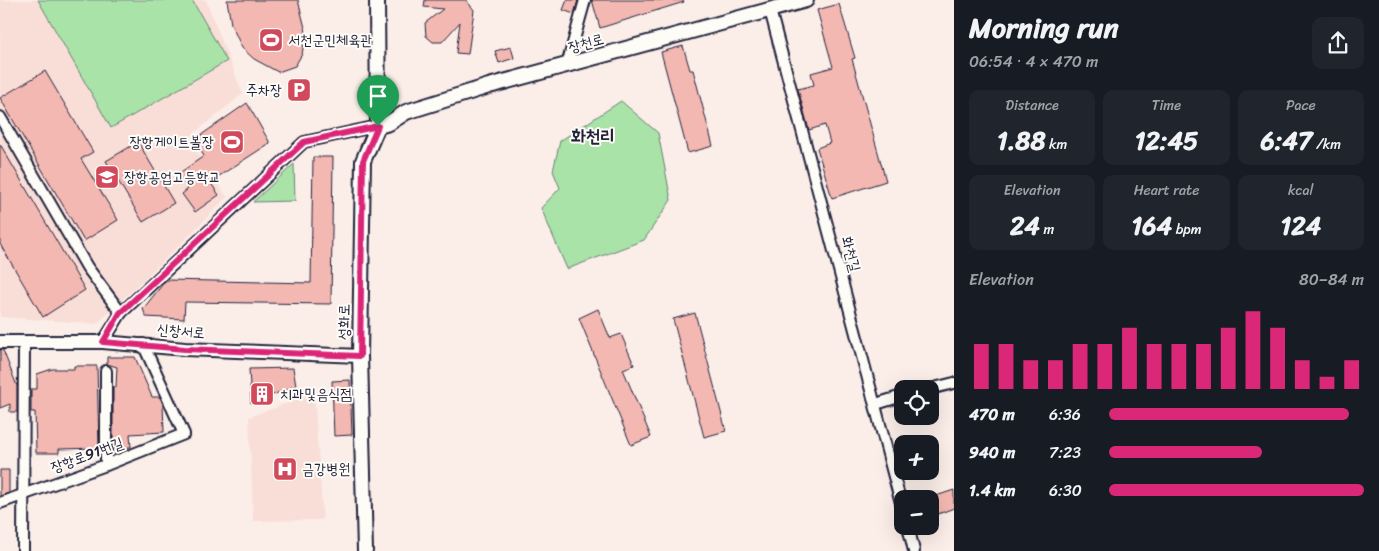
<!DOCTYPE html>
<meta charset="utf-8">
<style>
:root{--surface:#171b24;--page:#20242c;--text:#f1f3f6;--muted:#9ea1a6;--accent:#db2777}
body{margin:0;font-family:Sriracha,"Poor Story",sans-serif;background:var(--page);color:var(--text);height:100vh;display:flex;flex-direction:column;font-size:19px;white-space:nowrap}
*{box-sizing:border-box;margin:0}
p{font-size:16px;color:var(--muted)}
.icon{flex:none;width:28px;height:28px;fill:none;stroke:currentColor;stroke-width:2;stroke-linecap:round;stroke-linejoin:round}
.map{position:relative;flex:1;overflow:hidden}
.details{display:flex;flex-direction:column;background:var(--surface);width:425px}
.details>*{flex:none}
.fabs{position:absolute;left:894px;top:380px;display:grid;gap:10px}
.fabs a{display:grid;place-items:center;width:45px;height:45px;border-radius:10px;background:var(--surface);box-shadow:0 5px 20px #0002;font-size:25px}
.pin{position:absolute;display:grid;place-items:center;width:42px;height:42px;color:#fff;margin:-51px -21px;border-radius:50% 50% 50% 0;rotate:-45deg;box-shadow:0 0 5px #0007}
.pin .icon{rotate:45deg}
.round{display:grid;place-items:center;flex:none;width:52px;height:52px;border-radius:10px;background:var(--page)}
.head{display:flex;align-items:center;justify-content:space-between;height:85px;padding:0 15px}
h1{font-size:28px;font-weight:700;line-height:38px}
.stats{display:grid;grid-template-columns:repeat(3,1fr);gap:8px;height:85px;padding:5px 15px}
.stats div{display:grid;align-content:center;border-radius:10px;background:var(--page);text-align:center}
.stats b{font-size:25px;font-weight:700}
.stats small{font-size:14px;font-weight:400}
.stats p{font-size:14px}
.chart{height:140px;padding:10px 15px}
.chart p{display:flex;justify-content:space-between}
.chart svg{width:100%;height:90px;margin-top:5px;stroke:var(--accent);stroke-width:6}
ul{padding:0 15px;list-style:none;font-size:16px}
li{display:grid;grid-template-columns:80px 60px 1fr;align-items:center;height:38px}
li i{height:12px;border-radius:6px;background:var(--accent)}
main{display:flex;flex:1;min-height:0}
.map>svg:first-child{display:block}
.built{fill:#f9ded8}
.green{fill:#a9e3a8;stroke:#668272}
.building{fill:#f4b8b2;stroke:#22223b}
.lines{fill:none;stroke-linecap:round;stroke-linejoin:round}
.minor-casing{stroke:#22223b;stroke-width:14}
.tertiary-casing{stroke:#22223b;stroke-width:16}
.secondary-casing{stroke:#22223b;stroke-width:18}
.minor{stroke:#fdfcf7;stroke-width:10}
.tertiary{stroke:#fdfcf7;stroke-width:12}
.secondary{stroke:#fdfcf7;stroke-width:14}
.route-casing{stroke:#fff;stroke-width:10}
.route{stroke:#db2777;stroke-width:6}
.labels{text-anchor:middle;stroke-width:4;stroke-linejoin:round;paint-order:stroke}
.poi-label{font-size:15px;fill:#22223b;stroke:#fdfcf7;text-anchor:start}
.street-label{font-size:15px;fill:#22223b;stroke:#fdfcf7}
.quarter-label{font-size:18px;font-weight:bold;fill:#22223b;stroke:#fdfcf7}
</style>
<main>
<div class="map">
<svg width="954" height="551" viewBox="0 0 954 551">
<rect width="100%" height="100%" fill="#fbeee9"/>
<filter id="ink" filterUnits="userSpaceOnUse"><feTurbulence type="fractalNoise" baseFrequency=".02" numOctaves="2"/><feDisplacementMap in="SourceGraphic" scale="10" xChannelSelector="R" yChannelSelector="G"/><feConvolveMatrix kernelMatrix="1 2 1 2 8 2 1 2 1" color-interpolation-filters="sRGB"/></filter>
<g filter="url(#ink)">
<g class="built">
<path d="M0,0h206l37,94 -55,44 39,59 -42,43 -88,84 -97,-7z"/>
<path d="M314,391l9,129 -70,1 -4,-104 55,-20z"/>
</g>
<g class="green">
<path d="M38,0h154l35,61 -116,67z"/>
<path d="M621,101l37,32 13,67 -27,40 -77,29 -26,-61 19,-20 -7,-17 7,-30z"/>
<path d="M294,164l1,37 -42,1z"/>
</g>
<g class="building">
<path d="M227,0h71l8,32 -4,22 -7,12 -17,6 -24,-13 -12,-11 -11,-24z"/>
<path d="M425,0h41l8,10 -6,44 -12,-1 4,-31 -18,20h-9l-7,-6 -1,-13 18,-14 -19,-2z"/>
<path d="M567,0h11l-4,14 -11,-4z"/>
<path d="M592,0h91l1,2 -84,26z"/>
<path d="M839,4l16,54 -3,1 34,122 -54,17 -15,-50 13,-5 -5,-18 -16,5 -11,-41 16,-4 -3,-12 22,-6 -16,-57z"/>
<path d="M683,46l7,24h3l20,76 -25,7 -27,-101z"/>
<path d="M511,47l3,11 -15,5 -4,-12z"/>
<path d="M45,71l48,81 -12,7 37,61 -34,21 -84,-143z"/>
<path d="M247,103l23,40 -60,39 9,13 -24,17 -13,-18 6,-5 -10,-15 26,-18 -10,-16z"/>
<path d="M138,142l36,61 -31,19 -37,-61z"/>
<path d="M0,144l85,146 -42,27 -43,-73z"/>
<path d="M313,157h20l-2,147 -146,-2 -1,17 -38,-2 -3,-8 23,-29 145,3z"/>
<path d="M598,309l12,29 11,-4 13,31 -11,4 28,68 -20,8 -52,-127z"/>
<path d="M695,313l31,118 -22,6 -31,-118z"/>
<path d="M0,350h3l14,36v26h-7v-8l-10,4z"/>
<path d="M107,357h28l17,40h8l3,7 1,28 -34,2 1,13 -18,1v-61h3l1,-20 -10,-3z"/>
<path d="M74,366h23l2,82 -40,1v4h-23l-1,-41h-4v-23h6v-15l15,-5h22z"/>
<path d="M293,368l3,18 -45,17 -2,-34z"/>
<path d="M350,380l2,55 -18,1 -2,-55z"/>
<path d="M0,470h9v23l-9,3z"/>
<path d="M954,490v18l-16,6 -5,-17z"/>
</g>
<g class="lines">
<defs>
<g id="minor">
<path d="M770,10l132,497"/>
<path d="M567,65l18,-65"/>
<path d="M0,117l87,150 34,46"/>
<path d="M103,342l18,-29 183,-171 74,-16"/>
<path d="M106,371v94"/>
<path d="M930,389l24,-6"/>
<path d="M876,404l26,-8"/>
<path d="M0,503l106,-38 78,-31 -41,-90"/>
<path d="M908,526l6,25"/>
<path d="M23,551l1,-208"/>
</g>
<path id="tertiary" d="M0,342h103l82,7 175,7"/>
<g id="secondary">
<path d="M378,126l11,-3 17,-11 83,-26 317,-86"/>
<path d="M365,551l-5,-195 3,-195 15,-35 -1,-126"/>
</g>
</defs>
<use href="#minor" class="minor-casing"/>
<use href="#tertiary" class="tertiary-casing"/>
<use href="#secondary" class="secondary-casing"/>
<use href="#minor" class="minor"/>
<use href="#tertiary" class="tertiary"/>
<use href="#secondary" class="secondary"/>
</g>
</g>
<g class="lines" filter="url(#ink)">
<defs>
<path id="route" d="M378,126l-15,35 -3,195 -175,-7 -82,-7 17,-29 184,-171z"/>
</defs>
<use href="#route" class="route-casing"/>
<use href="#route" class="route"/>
</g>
<defs>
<symbol id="stadium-square" viewBox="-11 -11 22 22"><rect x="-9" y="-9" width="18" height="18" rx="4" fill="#d1495b" stroke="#fdfcf7"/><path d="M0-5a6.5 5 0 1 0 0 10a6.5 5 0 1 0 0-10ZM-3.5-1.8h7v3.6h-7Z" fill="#fff"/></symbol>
<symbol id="parking-square" viewBox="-11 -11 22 22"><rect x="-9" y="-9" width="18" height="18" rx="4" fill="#d1495b" stroke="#fdfcf7"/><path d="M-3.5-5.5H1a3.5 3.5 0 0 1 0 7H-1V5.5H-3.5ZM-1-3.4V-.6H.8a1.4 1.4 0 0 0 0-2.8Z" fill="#fff"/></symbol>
<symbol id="school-square" viewBox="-11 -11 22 22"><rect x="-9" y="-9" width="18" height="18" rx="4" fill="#d1495b" stroke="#fdfcf7"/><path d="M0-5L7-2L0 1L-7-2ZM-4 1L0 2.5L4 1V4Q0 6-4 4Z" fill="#fff"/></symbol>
<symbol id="building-square" viewBox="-11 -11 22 22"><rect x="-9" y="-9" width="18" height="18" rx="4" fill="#d1495b" stroke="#fdfcf7"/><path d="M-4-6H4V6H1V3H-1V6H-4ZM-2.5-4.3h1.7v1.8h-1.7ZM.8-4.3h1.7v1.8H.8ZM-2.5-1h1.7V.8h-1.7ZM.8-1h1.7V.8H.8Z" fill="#fff"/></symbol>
<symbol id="hospital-square" viewBox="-11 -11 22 22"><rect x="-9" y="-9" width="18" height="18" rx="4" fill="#d1495b" stroke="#fdfcf7"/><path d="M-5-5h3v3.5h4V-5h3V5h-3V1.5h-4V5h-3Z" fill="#fff"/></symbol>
</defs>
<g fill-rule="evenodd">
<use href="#stadium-square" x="257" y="26" width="28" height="28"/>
<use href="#parking-square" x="285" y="76" width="28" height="28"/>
<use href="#stadium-square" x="218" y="128" width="28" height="28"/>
<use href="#school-square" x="93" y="163" width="28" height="28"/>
<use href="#building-square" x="248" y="380" width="28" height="28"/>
<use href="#hospital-square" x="271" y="455" width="28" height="28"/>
</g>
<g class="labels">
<g class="poi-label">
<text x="288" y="45">서천군민체육관</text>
<text x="282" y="95" text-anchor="end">주차장</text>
<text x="214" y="147" text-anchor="end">장항게이트볼장</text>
<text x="124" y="182">장항공업고등학교</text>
<text x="280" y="399">치과및음식점</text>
<text x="302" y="474">금강병원</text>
</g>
<g class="street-label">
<text transform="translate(586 43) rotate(-15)" y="5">장천로</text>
<text transform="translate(851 254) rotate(75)" y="5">화천길</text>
<text transform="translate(344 322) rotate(-89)" y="5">성화로</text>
<text transform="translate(181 331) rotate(5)" y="5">신창서로</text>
<text transform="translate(87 455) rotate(-20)" y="5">장항로91번길</text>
</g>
<g class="quarter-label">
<text x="593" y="142">화천리</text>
</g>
</g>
</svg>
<div class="fabs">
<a><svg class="icon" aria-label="locate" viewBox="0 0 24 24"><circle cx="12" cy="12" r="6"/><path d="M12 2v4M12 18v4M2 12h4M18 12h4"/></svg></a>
<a>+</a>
<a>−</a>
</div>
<div class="pin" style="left:378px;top:126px;background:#1e9e55"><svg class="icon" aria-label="arrive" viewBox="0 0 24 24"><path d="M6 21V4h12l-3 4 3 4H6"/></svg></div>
</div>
<section class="details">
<div class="head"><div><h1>Morning run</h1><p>06:54 · 4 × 470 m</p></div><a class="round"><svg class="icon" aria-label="share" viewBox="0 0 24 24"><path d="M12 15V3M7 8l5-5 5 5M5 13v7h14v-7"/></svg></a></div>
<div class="stats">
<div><p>Distance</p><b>1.88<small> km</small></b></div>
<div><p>Time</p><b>12:45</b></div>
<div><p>Pace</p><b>6:47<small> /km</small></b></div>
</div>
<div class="stats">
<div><p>Elevation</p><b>24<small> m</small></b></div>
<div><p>Heart rate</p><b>164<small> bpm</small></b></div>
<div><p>kcal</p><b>124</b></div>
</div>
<div class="chart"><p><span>Elevation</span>80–84 m</p>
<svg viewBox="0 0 160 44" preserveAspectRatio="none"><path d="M5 44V22M15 44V22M25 44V30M35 44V30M45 44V22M55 44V22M65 44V14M75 44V22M85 44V22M95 44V22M105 44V14M115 44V6M125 44V14M135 44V30M145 44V38M155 44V30"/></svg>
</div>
<ul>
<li><b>470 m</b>6:36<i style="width:94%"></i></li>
<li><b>940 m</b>7:23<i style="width:60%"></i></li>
<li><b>1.4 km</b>6:30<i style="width:100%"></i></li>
</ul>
</section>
</main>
